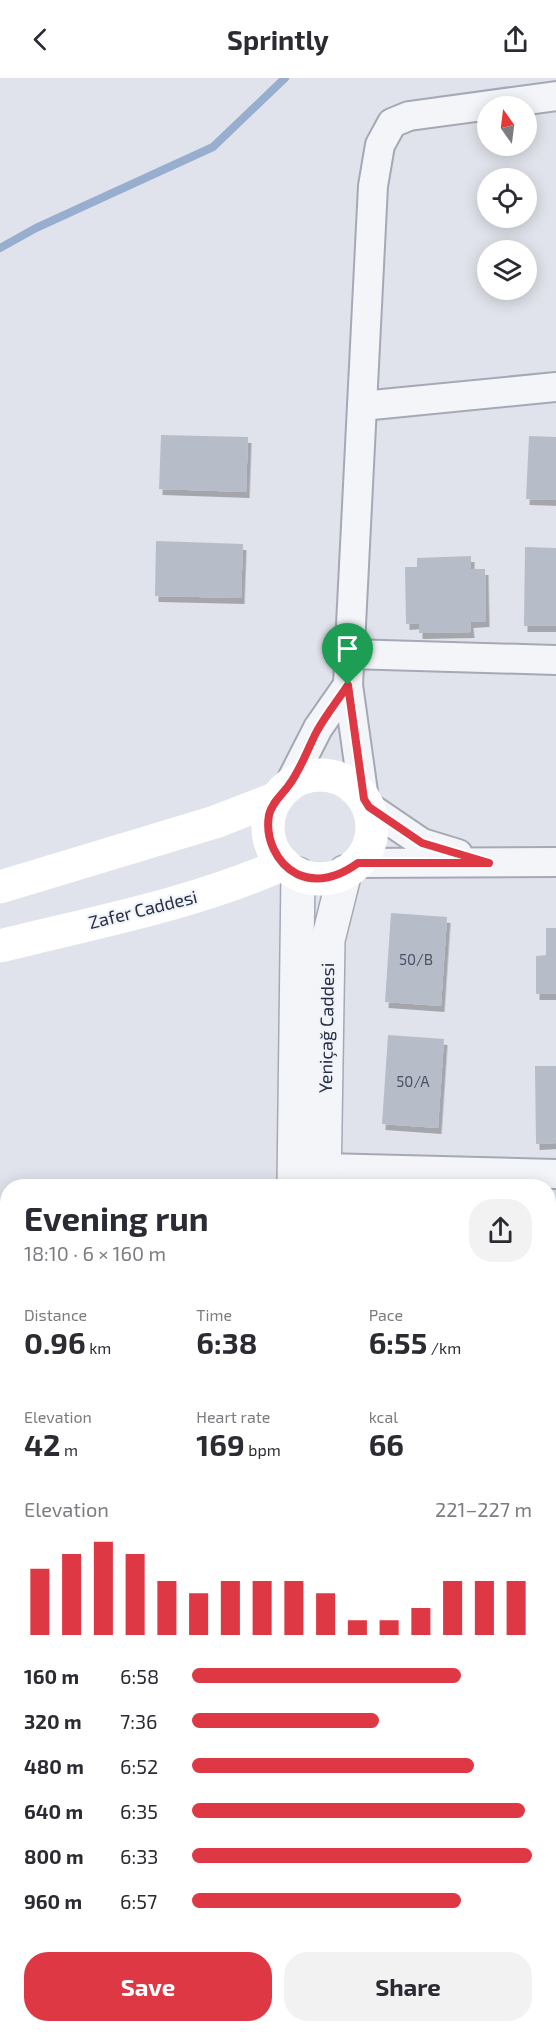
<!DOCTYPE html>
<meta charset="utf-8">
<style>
:root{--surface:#fff;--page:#f2f2f3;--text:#2b2b33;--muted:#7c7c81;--accent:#dd3844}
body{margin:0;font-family:"Exo 2",sans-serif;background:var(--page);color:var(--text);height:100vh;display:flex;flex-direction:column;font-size:22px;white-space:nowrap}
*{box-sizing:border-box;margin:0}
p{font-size:20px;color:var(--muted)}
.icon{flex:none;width:33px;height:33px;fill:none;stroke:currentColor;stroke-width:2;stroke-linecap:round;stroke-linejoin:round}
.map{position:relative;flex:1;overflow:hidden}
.drawer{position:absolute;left:0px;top:1101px;width:556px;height:854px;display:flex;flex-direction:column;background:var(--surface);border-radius:24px 24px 0 0;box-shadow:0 3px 15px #0003}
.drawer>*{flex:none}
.needle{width:39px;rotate:346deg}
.tools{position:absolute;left:477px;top:18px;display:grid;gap:12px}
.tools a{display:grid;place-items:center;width:60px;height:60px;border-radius:50%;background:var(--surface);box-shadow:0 3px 15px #0003;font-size:30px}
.pin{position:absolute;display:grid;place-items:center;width:51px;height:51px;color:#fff;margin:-62px -26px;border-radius:50% 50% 50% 0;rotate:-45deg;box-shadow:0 0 6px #0007}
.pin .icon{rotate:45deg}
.round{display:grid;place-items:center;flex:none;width:63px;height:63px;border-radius:24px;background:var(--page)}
.headline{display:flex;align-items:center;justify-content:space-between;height:102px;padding:0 24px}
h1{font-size:33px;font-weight:700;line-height:45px}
.stats{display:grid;grid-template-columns:repeat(3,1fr);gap:9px;height:102px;padding:6px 24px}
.stats div{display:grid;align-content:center}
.stats b{font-size:30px;font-weight:700}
.stats small{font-size:16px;font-weight:400}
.stats p{font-size:16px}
.chart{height:168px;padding:12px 24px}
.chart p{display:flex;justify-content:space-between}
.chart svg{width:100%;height:108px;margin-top:6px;stroke:var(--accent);stroke-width:6}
.action{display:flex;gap:12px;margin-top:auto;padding:12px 24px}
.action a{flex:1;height:69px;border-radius:24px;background:var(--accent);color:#fff;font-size:24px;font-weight:700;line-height:69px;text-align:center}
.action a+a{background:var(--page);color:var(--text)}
ul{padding:0 24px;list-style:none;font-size:20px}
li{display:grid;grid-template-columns:96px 72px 1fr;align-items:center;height:45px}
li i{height:15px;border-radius:8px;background:var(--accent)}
header{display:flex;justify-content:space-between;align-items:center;height:78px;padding:0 24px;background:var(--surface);font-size:27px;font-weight:700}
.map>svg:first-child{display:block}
.green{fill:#c4d6c0}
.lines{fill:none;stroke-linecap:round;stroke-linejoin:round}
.stream{stroke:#97aecf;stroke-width:8}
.building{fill:#b7bcc9;filter:url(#shadow)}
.minor-casing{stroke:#a5a9b6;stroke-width:32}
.tertiary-casing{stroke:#a5a9b6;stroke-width:36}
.minor{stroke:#f3f5f8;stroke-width:28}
.tertiary{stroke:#f3f5f8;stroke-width:33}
.secondary{stroke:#fff;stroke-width:33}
.route-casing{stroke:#fff;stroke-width:12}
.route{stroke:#dd3844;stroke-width:8}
.labels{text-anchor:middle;stroke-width:4.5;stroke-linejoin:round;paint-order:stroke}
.number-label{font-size:15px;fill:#4b5265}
.street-label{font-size:18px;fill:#272f44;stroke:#f0f3f8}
</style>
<header><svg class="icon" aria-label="back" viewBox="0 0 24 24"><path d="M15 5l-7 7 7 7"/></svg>Sprintly<svg class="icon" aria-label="share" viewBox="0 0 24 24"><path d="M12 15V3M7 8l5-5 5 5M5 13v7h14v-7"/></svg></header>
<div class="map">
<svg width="556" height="1954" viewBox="0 0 556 1954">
<defs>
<filter id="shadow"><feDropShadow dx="3.5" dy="6" stdDeviation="0" flood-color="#0004"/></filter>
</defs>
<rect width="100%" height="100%" fill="#e0e3eb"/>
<path class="green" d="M333,1947h209l11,7h-220z"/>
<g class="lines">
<path class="stream" d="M0,170l36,-20 177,-81 72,-69"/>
</g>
<g class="building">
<path d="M161,357l87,2 -2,55 -87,-3z"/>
<path d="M529,358l27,1v63l-30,-1z"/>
<path d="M156,463l87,3 -2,54 -86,-2z"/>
<path d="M525,469l31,1v78h-32z"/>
<path d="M471,478v13h14l1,52 -16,1 1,10 -52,1v-10l-13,1 -1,-57h12v-9z"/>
<path d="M391,835l56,4 -6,89 -56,-4z"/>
<path d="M546,850h10v66h-20v-38l10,-1z"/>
<path d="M388,957l56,4 -6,89 -56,-4z"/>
<path d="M535,988h21v77l-20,1z"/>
<path d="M549,1350l7,4v33l-5,8 5,3 -3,11 3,2v52l-7,-4z"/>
<path d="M0,1369l8,5v45l-8,-4z"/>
<rect x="0" y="1608" width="8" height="98"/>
<path d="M549,1722l7,5v69l-7,11z"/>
<rect x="0" y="1784" width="8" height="134"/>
<rect x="136" y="1947" width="50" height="7"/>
</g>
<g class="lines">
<defs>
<g id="minor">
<path d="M362,328l194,-19"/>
<path d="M349,576l207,6"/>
<path d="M289,707l29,-57 30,-43"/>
<path d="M364,721l-16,-114 25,-499 7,-41 12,-22 17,-7 147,-20"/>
<path d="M369,729l53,36 36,11"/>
<path d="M358,785l198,-1"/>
<path d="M324,1090l232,6"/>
<path d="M549,1301l7,5"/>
<path d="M549,1562l7,-13"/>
<path d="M0,1740h8"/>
<path d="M549,1915l7,4"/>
</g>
<g id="tertiary">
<path d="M294,1108l4,-312"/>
<path d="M324,1108l4,-246 17,-68"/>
<path d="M238,1954v-7"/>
<path d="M288,1954v-7"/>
</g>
</defs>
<use href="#minor" class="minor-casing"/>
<use href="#tertiary" class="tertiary-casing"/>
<use href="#minor" class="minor"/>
<use href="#tertiary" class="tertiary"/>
<g class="secondary">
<circle cx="320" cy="749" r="52"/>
<path d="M0,809l215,-65 62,-24"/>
<path d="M0,868c96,-24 193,-42 284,-82"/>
<path d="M0,1261l8,5"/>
<path d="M0,1317l8,5"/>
<path d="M549,1636l7,5"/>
<path d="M549,1684l7,5"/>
</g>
</g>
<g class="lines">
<defs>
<path id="route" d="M348,607l16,114 5,8 53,36 67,20h-131c-18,13 -39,21 -61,11 -21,-11 -32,-36 -28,-59 3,-13 13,-20 20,-30 12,-16 19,-37 28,-54 9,-16 21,-31 31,-46z"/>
</defs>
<use href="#route" class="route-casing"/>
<use href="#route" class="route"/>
</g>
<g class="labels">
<g class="number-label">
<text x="416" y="887">50/B</text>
<text x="413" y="1009">50/A</text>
</g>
<g class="street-label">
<text transform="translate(143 832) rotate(-14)" y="6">Zafer Caddesi</text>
<text transform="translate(327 950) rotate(-89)" y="6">Yeniçağ Caddesi</text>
</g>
</g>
</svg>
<div class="tools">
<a><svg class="needle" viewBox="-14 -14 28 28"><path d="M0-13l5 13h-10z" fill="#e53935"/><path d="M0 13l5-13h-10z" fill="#7c7c81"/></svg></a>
<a><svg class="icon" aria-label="locate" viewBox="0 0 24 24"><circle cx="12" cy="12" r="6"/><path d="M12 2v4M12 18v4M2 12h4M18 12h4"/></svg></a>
<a><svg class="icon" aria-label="layers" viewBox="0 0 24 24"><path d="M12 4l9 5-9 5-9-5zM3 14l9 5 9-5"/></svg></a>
</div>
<div class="pin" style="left:348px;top:607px;background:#1e9e55"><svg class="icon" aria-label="arrive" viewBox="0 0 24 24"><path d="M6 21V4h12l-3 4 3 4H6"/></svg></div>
<section class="drawer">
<div class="headline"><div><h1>Evening run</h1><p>18:10 · 6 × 160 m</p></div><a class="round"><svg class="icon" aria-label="share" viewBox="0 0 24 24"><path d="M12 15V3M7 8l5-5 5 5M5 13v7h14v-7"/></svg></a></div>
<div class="stats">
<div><p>Distance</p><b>0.96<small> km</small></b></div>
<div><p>Time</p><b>6:38</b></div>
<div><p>Pace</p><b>6:55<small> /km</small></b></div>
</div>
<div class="stats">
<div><p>Elevation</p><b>42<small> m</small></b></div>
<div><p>Heart rate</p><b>169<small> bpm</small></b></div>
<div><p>kcal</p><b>66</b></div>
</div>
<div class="chart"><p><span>Elevation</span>221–227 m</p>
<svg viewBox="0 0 160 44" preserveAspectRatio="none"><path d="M5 44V17M15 44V11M25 44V6M35 44V11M45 44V22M55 44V27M65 44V22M75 44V22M85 44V22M95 44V27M105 44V38M115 44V38M125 44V33M135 44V22M145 44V22M155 44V22"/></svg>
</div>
<ul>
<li><b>160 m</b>6:58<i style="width:79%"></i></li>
<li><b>320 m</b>7:36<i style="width:55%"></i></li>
<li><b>480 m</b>6:52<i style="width:83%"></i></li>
<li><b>640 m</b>6:35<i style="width:98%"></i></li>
<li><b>800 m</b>6:33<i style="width:100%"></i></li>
<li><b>960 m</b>6:57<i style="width:79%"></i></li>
</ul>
<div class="action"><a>Save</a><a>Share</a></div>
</section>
</div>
